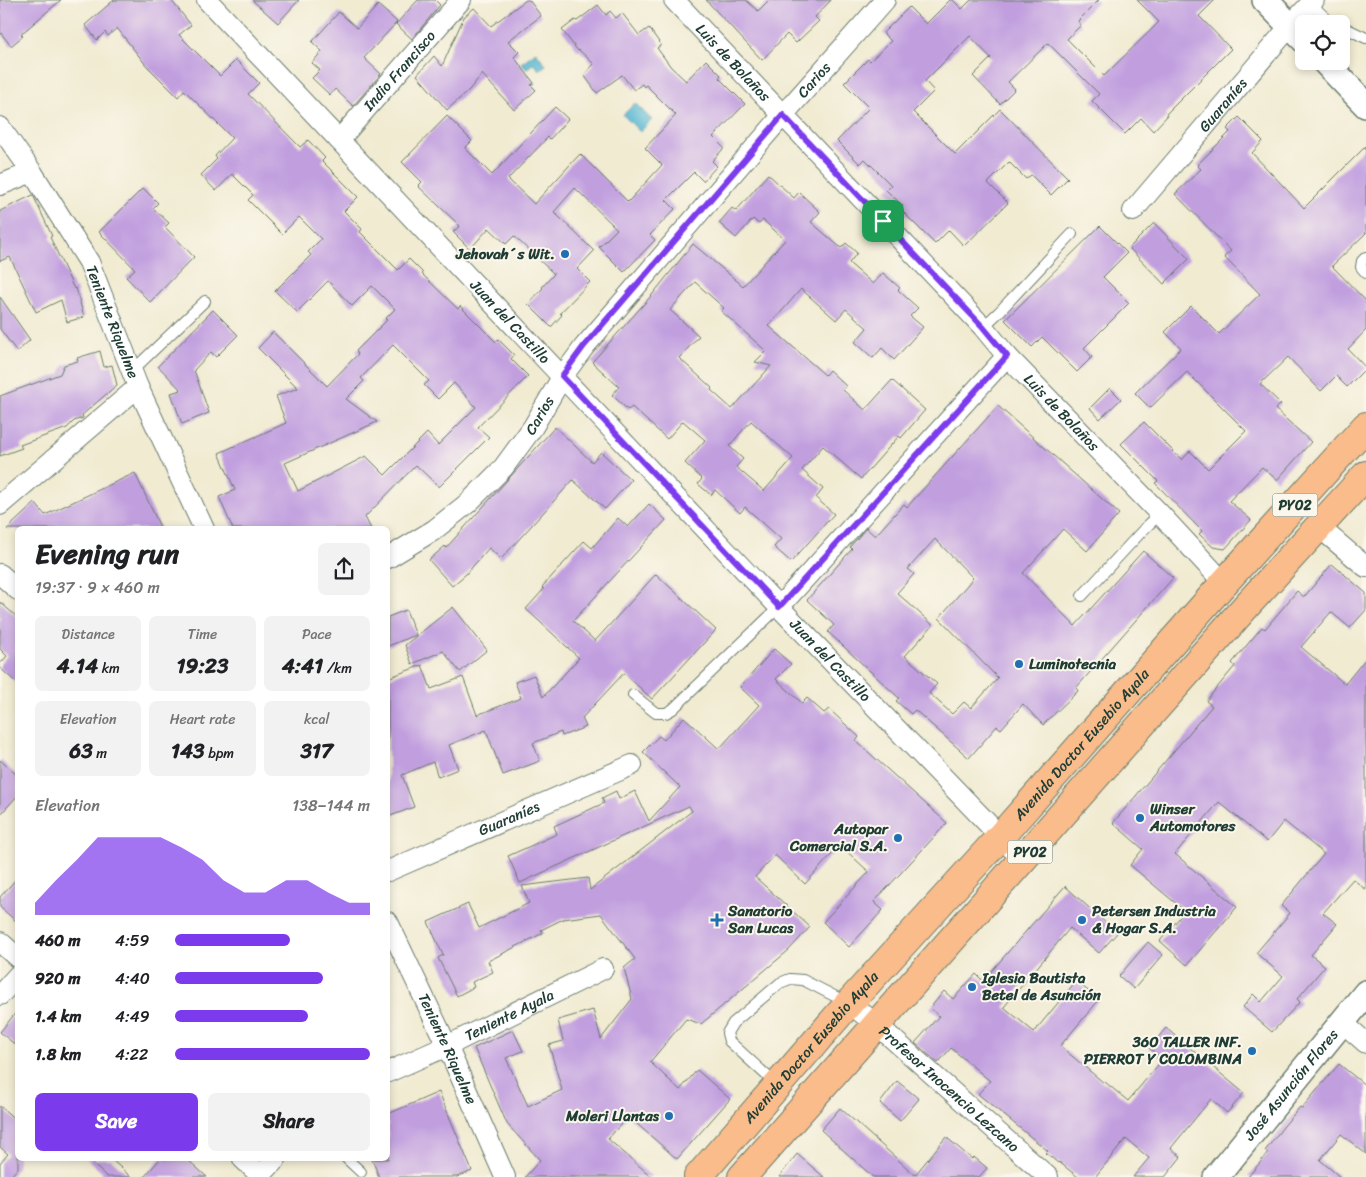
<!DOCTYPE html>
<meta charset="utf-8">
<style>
:root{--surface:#fff;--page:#f2f2f2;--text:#202124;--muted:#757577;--accent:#7c3aed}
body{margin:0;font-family:Sriracha,sans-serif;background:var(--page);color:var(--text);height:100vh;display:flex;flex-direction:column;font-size:19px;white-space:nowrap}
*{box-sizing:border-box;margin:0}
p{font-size:16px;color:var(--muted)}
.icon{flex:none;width:28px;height:28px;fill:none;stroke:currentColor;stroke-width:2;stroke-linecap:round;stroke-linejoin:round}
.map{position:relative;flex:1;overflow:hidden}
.drawer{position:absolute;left:15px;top:526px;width:375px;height:635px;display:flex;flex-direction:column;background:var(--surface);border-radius:8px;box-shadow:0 2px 8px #0003}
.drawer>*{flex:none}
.tools{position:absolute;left:1295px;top:15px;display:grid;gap:10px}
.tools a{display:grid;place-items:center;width:55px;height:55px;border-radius:8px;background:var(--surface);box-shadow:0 2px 8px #0003;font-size:25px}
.pin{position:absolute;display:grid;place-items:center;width:42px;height:42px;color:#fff;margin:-21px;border-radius:10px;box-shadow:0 2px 8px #0006}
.round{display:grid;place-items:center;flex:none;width:52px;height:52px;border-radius:8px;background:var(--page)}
.headline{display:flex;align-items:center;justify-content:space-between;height:85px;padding:0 20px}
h1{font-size:28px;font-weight:800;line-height:38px}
.stats{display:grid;grid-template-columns:repeat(3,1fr);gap:8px;height:85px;padding:5px 20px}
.stats div{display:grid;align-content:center;border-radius:8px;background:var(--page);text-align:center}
.stats b{font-size:21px;font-weight:800}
.stats small{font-size:14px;font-weight:400}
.stats p{font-size:14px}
.chart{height:140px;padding:10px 20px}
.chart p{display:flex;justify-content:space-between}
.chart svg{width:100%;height:90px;margin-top:5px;fill:var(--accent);opacity:.7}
.primary-button{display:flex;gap:10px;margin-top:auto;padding:10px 20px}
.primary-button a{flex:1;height:58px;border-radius:8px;background:var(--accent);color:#fff;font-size:20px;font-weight:800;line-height:58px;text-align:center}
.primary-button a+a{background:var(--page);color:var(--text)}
ul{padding:0 20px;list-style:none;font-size:16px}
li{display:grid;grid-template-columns:80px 60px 1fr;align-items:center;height:38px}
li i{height:12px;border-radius:6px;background:var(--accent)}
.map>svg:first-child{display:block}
.water{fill:#53b6d2;stroke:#397a83}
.building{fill:#c19fdf;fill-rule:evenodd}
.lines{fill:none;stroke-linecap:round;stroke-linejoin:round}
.service-casing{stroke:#687a6b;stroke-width:12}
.minor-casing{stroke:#687a6b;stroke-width:22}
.tertiary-casing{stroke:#687a6b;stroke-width:28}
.trunk-casing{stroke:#687a6b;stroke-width:30}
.service{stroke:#fff;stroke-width:10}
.minor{stroke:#fff;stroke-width:20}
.tertiary{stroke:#fff;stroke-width:25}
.trunk{stroke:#f9bc8a;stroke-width:28}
.route-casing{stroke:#fff;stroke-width:10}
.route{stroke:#7c3aed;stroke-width:6}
.poi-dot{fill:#1f6fb2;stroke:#fbf7ec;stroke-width:2}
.labels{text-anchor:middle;stroke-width:4;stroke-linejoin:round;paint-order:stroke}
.shield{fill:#fbf7ec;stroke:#61756b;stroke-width:1}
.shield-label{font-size:14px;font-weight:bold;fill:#1f3d34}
.street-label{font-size:15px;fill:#1f3d34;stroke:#fbf7ec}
.poi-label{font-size:15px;font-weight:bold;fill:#1f3d34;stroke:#fbf7ec;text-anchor:start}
</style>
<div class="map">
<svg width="1366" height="1177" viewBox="0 0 1366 1177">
<rect width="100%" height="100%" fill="#fbf7ec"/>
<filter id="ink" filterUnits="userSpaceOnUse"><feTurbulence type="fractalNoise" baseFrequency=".02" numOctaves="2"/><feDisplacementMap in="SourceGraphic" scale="10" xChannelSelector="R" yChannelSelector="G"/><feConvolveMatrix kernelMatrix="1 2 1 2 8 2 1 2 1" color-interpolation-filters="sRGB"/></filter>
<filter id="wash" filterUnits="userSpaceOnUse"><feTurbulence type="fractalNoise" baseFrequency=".0096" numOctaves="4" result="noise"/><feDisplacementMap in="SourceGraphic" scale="20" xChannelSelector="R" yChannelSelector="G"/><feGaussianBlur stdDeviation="1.12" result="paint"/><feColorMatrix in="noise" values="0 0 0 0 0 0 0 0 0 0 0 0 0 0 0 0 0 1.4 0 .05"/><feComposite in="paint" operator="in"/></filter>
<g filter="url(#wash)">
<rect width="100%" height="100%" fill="#f1ebd2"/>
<g class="water">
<path d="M536,52l10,13 -7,5 -5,-7 -8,6 -5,-6z"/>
<path d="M635,103l17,17 -12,12 -17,-17z"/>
</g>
<g id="blocks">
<g class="building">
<path d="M0,0h61l-40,34 2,2 -12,10 -11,-14z"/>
<path d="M114,0h57l20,25 -12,10 41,41 16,-16 23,23 -11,11 52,53 8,-7 17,18 -3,3 36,36 -14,14 18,18 -2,3 38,38 11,-11 14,14 -1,1 36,35 2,-3 36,36 2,-3 16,16 -3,4 17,17 -50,51 11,10 -50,50 -23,-22 -51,52 6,12h-138l-14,-32 16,-7 -16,-37 67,-30 -10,-27 22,-8 -40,-40 15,-16 54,54 31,-32 -2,-3 31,-31 -2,-1 10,-10 -23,-23 -20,20 -24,-25 -31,31 -22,-21 36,-36 -3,-3 13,-13 -22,-22 -17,17 -34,-34 5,-5 -21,-21 -16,17 -15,-16 16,-16 -2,-3 17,-18 -48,-48 -6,7 -32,-32 -29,-37 -9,8 -3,-4 -8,8 -12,-15zM393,345l36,36 -5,4 14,14 16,-16 22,24 -38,38 -11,-12 -42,42 -19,-19 -68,35 -13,-28 92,-41 -31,-23 18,-18 -3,-3z"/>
<path d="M252,0h47l-21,23z"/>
<path d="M418,0h17l5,5 -28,34 -16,-15z"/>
<path d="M526,0h3l12,16 -33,25 11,11 -5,5 20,26 -3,2 5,5 -22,20 -32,-36 -13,16 -22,20 -30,-35 17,-19 8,10 22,-49 10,-9 17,18z"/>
<path d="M706,0h40l12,11 11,-11h62l-16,17 4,4 -23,22 -9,-9 -25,26z"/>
<path d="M950,0h3l9,9 9,-9h128l-21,21 3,4 -14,14 37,37 55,-54 -22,-22h78l-16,16 32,33 -65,65 1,2 -14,15 -12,-13 -16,16 -33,-33 7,-7 -51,-51 -40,39 7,7 -15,15 -27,-28 18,-18 -21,-22 -45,45 9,10 -21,21 42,42 45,-45 68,69 -17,17 -20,-20 -5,4 -17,-17 -21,21 20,20 -44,43 -15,-16 -14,14 -35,-35 3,-3 -17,-16 5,-5 -26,-26 -5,5 -23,-23 32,-33 -25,-25 24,-24 2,2 21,-20 -8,-8 26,-26 17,17z"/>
<path d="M378,5l19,17 -33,36 17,16 -28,32 -18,-17 -5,6 -18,-17 8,-8 -8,-7 10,-12 -10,-9 27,-30 18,16z"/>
<path d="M598,5l8,10 4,-4 6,7 6,-5 17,22 10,-7 12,17 -4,3 14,19 15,14 20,-21 15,15 -2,3 26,26 -32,33 11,11 -12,13 5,5 -14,15 -9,-9 -28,28 9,9 -25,26 5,5 -31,32 -25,-25 18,-18 -42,-41 -21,24 40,39 -17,18 13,13 -30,31 2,2 -11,12 -23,-23 15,-16 -1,-1 12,-13 -40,-38 -8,8 -17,-16 -19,21 -17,-17 7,-6 -42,-40 4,-4 -20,-20 45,-46 25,25 -7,7 27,27 63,-68 13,12 -18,20 -2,-2 -40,42 26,25 46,-50 48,48 34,-37 -17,-17 31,-33 -30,-30 -2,2 -2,-3 -8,6 -12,-15 -25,18 -13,-18 10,-11 -15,-14 -1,1 -16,-21 13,-10 2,1z"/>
<path d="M1239,117l24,24 -11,12 52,55 62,-62v87l-34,33 34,35v29l-18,19 18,19 -19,19 -11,-11 -15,15 -33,-34 -28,27 21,20 -6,5 36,33 -34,38 -15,-13 -33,34 22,19 -26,29 -12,-2 -14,-13 3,-3 -47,-48 3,-2 -37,-37 23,-22 38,38 8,-9 18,18 38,-38 -59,-59 -37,36 -15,-15 46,-45 -16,-16 26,-26 28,28 41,-40 -36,-37 7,-6 -56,-57 26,-25 -4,-4 33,-33 -3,-3z"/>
<path d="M768,174l26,24 5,-6 21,20 -9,10 30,26 5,-5 11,10 -8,10 24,21 10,-11 17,15 -2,2 20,18 -8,8 13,11 -29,33 -12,-12 -9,10 -18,-16 12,-14 -21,-19 -10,11 -35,-31 -32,37 56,49 4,-5 17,16 -3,4 22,20 27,-30 33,30 -24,28 -2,-2 -38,43 -38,-33 -21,24 21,19 -7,9 18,16 -43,48 -17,-15 7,-8 -36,-32 -5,6 -25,-23 -4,5 -13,-11 4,-5 -17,-16 20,-23 -22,-19 -16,18 -35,-32 -4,3 -16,-15 7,-8 -27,-25 60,-67 41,-51 50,42 42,-46 -22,-20 -4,4 -6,-5 -17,19 -17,-15 13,-15 4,3zM695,282l29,26 -3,3 45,40 -11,11 16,4 -39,43 -21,-19 1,-2 -33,-30 20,-22 -29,-26zM751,421l42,37 -29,33 -28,-24 7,-8 -14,-13z"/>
<path d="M143,188l15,15 -5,5 16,15 -4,4 29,30 -44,45 -24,-25 9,-8 -36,-37z"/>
<path d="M33,195l19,41 -2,1 24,52 2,-1 8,29 -17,5 -6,-22 -25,12 -26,-55 -10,4v-50z"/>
<path d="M1154,223l35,36 -25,25 -35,-36z"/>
<path d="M1100,226l27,27 -24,24 26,26 -45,45 8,9 -15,15 -35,-35 -10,10 -27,-27z"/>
<path d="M0,297l30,43 -13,12 -17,-23z"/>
<path d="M213,310l25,25 -22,22 -5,-5 -17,18 15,43 -27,11 -11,-31 10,-3 -23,-24z"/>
<path d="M100,351l4,16 8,-2 5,20 -35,30 1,3 -9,3 -7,7 -47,17 2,3 -22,8v-60l60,-22 4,-9 14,-4 -1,-3z"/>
<path d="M1110,388l11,11 -21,20 -10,-11z"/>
<path d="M998,406l121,108 -32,37 -24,-22 -40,44 52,53 68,-75 30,27 -97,110 2,3 -35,34 -20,-21 -22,25 -4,-3 -28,32 -54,-48 -4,4 -15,-13 3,-3 -71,-66 6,-7 -27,-25 45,-51 -2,-2 16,-19 9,8 29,-32 3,3zM935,539l38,39 -34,40 59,60 -27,30 -7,-6 -12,12 -23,-21 8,-9 -32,-28 28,-31 -36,-32 17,-19 -6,-5z"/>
<path d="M555,427l37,35 9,-10 30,28 -26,29 -32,-29 -72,79 -12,-11 -23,26 -14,12 -23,-26 16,-14 1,2z"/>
<path d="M135,473l26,56h-154l28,-26 10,12z"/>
<path d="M649,504l17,16 -93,101 22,20 61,-67 60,56 -64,69 -28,-26 -42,45 4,9 -24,9 -1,-4 -28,11 7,18 -37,14 -17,-45 -37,15 9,24 -20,8 -5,-15 -31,13 12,32 -26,10v-139l34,-13 9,24 32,-12 14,38 44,-17 -6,-16 19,-7 9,22 36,-39 -53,-49 18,-20 -2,-2 42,-46 8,7 26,-30 10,9z"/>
<path d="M1332,564l34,29v17l-16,18 -19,-16 -30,35 44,37 21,-26v232l-13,-11 -30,34 14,11 -26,31 14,11 -28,33 3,3 -28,30 -29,-25 10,-13 8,8 22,-26 -27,-23 34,-40 -9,-7 43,-52 -40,-33 -17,21 -48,-40 -44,52 62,53 -50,58 -27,-24 25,-30 -55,-46 13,-16 -30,-26 99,-117 -6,-5 29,-35 -3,-3 30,-36 3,2 32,-38 7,6z"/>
<path d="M0,602l18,16v66l-18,-16v-4l7,-8 -7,-7z"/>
<path d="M453,607l34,43 -27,22 -17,-21 -31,13 -7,-19z"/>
<path d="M406,610l10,25 -28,11v-29z"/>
<path d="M774,649l17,15 -15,15 26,24 5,-5 17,15 5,-4 30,28 -3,4 91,82 -73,79 9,8 -34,37 -26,-25 46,-50 -29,-27 -35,39 -30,-29 -20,22 55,50 -21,23 -88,74 -15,-5 -36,43 30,28 17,-20 33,29 -53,60 -49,-43 -20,23 44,38h-127l15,-17 -33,-36 -33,-76 39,-18 10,21 -17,7 22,48 34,-16 -13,-45 14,-4 -5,-21 35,-10 8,29 31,-40 -8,-31 11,-9 -34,-45 -38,5 -22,11 2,3 -55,28 5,11 -21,10 2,5 -17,9 -19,-38 5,-3 -15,-33 40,-18 11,24 50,-25 -7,-17 66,-8 2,12 102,-79 -3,-5 -169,77 -12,-27 49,-22 -3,-8 50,-23 -2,-5 14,-7 3,8 16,-8 14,30 31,-34 -37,-35 16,-16 5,4 20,-23 35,32 40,-44 -19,-18z"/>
<path d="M0,760l18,16v19l-18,20z"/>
<path d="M18,877v46l-18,-16v-10z"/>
<path d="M1065,886l52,47 -18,20 -29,-25 -66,79 30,25 42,-51 23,19 -39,46 44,37 1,-1 23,19 35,-42 -14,-11 17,-20 78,65 -17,20 -16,-14 -40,49 10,9 -16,20h-32l16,-19 -23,-19 -31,38h-17l-19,-15 -1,1 -12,-10 2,-2 -70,-57 12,-13 -39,-33 -13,15 -23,-20 24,-27 -9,-8 14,-17 9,8 23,-25 7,7z"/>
<path d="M1148,942l15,13 -29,34 -15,-13z"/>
<path d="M18,1010v37l-18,-15z"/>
<path d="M1339,1064l27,22v68l-25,-20 -21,26 20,17h-92l20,-24 -3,-2 18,-24 17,-20 2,1z"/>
<path d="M897,1081l22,18 -19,22 -20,-18z"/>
<path d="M439,1092l33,79 -15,6h-78l-7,-18h16v-45z"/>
<path d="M0,1106l18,16v46l-8,9h-10v-14l8,-9 -8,-7z"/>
<path d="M840,1108l75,67 31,-38 26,22 2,-2 13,11 -8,9h-106l-52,-47z"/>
<path d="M797,1154l27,23h-45z"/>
<path d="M87,1159h24l20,18h-24z"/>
<path d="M160,1159h27l20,18h-63z"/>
</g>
</g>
</g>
<g filter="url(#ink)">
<use href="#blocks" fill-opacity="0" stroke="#687a6b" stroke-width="1"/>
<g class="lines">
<defs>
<g id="service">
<path d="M1311,4l17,16 8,4"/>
<path d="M1341,26l25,12"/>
<path d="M1366,257l-4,4 -1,6 5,6"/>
<path d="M983,327l16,-15 73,-78"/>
<path d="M132,371l73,-70"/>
<path d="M1082,596l62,-67 16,-15"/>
<path d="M633,695l23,18h10l7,-4 106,-102"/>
<path d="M777,1085l-48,-44 -2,-8 6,-10 47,-40 10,-4 13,1 45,23"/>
<path d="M347,1159l14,13"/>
</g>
<g id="minor">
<path id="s1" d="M207,0l572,607 244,253"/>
<path id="s2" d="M674,0l309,327 24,29 153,158 64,69"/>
<path id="s3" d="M0,127l32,45 57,90 49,125 66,142"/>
<path id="s4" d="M339,140l122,-140"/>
<path d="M0,185l32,-13"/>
<path id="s5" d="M1133,211l157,-185 24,-26"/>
<path d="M0,505l138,-118"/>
<path d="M1319,527l47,40"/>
<path id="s6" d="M388,558l46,-28 34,-27 35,-35 30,-41 29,-50 22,-30 199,-232 102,-115"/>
<path d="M0,574l18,16"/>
<path d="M779,607l228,-251"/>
<path id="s7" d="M388,871l244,-106"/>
<path id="s8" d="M388,922l59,124 58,131"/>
<path d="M0,942l18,16"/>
<path d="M0,995l18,-20"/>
<path id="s9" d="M849,1003l27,21 172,153"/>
<path d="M1342,1022l24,21"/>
<path id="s10" d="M388,1072l59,-26 156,-77"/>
<path d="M243,1159l17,16"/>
<path d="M259,1177l17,-18"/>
</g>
<g id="tertiary">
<path d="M1265,0l39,40"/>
<path d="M1324,61l42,44"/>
<path id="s11" d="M1216,1177l150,-184"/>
</g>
<g id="trunk">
<path id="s12" d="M698,1177l151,-174 151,-166 224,-254 142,-157"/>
<path d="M742,1177l506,-573 118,-129"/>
</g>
</defs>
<use href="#service" class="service-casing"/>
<use href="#minor" class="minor-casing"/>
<use href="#tertiary" class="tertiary-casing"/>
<use href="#trunk" class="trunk-casing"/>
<use href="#service" class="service"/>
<use href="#minor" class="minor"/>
<use href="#tertiary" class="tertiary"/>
<use href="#trunk" class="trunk"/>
</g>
</g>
<g class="lines" filter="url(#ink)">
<defs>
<path id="route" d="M783,115l200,212 24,29 -228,251 -217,-231 22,-30z"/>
</defs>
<use href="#route" class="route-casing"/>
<use href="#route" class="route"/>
</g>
<g class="poi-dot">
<circle cx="565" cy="254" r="5"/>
<circle cx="1019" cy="664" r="5"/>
<circle cx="1140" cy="818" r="5"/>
<circle cx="898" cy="838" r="5"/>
<path d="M714.5 912.5h5v5h5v5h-5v5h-5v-5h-5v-5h5z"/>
<circle cx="1082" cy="920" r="5"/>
<circle cx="972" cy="987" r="5"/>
<circle cx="1252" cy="1051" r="5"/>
<circle cx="669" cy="1116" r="5"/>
</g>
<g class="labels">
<g class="shield">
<rect x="1272.5" y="493.5" width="45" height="23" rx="4"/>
<rect x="1007.5" y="840.5" width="45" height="23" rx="4"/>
</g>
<g class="shield-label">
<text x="1295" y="510">PY02</text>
<text x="1030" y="857">PY02</text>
</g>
<g class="street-label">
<text dy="5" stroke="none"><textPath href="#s2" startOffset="86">Luis de Bolaños</textPath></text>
<text dy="5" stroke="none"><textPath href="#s4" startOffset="92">Indio Francisco</textPath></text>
<text dy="5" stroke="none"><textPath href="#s6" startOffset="645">Carios</textPath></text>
<text dy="5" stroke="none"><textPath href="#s5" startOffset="139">Guaraníes</textPath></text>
<text dy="5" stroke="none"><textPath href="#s3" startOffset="226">Teniente Riquelme</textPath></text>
<text dy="5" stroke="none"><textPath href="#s1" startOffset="442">Juan del Castillo</textPath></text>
<text dy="5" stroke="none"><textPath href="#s2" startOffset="566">Luis de Bolaños</textPath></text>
<text dy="5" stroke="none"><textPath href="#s6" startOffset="211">Carios</textPath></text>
<text dy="5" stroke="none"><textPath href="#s1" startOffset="908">Juan del Castillo</textPath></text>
<text dy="5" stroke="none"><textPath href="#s12" startOffset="578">Avenida Doctor Eusebio Ayala</textPath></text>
<text dy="5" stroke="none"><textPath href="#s7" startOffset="132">Guaraníes</textPath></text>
<text dy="5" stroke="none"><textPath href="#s10" startOffset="134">Teniente Ayala</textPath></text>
<text dy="5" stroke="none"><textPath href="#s12" startOffset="172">Avenida Doctor Eusebio Ayala</textPath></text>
<text dy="5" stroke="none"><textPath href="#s8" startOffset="140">Teniente Riquelme</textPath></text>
<text dy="5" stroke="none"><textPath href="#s11" startOffset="119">José Asunción Flores</textPath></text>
<text dy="5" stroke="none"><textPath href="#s9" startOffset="132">Profesor Inocencio Lezcano</textPath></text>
</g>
<g class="poi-label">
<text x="555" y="259" text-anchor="end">Jehovah´s Wit.</text>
<text x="1029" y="669">Luminotecnia</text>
<text x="1150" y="814">Winser<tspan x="1150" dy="17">Automotores</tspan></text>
<text x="888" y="834" text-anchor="end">Autopar<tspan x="888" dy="17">Comercial S.A.</tspan></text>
<text x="728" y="916">Sanatorio<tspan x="728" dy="17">San Lucas</tspan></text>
<text x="1092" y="916">Petersen Industria<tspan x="1092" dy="17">&amp; Hogar S.A.</tspan></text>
<text x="982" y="983">Iglesia Bautista<tspan x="982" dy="17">Betel de Asunción</tspan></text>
<text x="1242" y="1047" text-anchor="end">360 TALLER INF.<tspan x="1242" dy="17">PIERROT Y COLOMBINA</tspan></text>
<text x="659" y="1121" text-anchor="end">Moleri Llantas</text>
</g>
</g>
</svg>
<div class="tools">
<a><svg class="icon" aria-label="locate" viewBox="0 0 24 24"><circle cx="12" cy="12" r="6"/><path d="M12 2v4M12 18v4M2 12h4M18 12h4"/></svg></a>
</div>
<div class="pin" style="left:883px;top:221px;background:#1e9e55"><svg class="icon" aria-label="arrive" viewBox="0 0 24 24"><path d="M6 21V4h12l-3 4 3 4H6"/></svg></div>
<section class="drawer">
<div class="headline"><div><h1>Evening run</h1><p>19:37 · 9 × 460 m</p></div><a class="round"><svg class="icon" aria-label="share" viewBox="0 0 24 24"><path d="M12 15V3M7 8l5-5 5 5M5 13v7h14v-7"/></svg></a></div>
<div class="stats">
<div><p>Distance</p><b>4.14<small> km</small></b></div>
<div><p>Time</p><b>19:23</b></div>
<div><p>Pace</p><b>4:41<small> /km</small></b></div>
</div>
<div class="stats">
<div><p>Elevation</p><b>63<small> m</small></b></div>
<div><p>Heart rate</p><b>143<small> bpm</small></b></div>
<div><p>kcal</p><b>317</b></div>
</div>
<div class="chart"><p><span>Elevation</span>138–144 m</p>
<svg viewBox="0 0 160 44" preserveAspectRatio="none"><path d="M0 44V38L10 27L20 17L30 6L40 6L50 6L60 6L70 11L80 17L90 27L100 33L110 33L120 27L130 27L140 33L150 38L160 38V44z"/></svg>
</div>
<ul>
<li><b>460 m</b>4:59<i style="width:59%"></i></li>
<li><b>920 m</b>4:40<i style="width:76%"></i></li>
<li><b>1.4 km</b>4:49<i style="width:68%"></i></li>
<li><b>1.8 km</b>4:22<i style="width:100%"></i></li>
</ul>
<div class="primary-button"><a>Save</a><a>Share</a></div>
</section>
</div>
